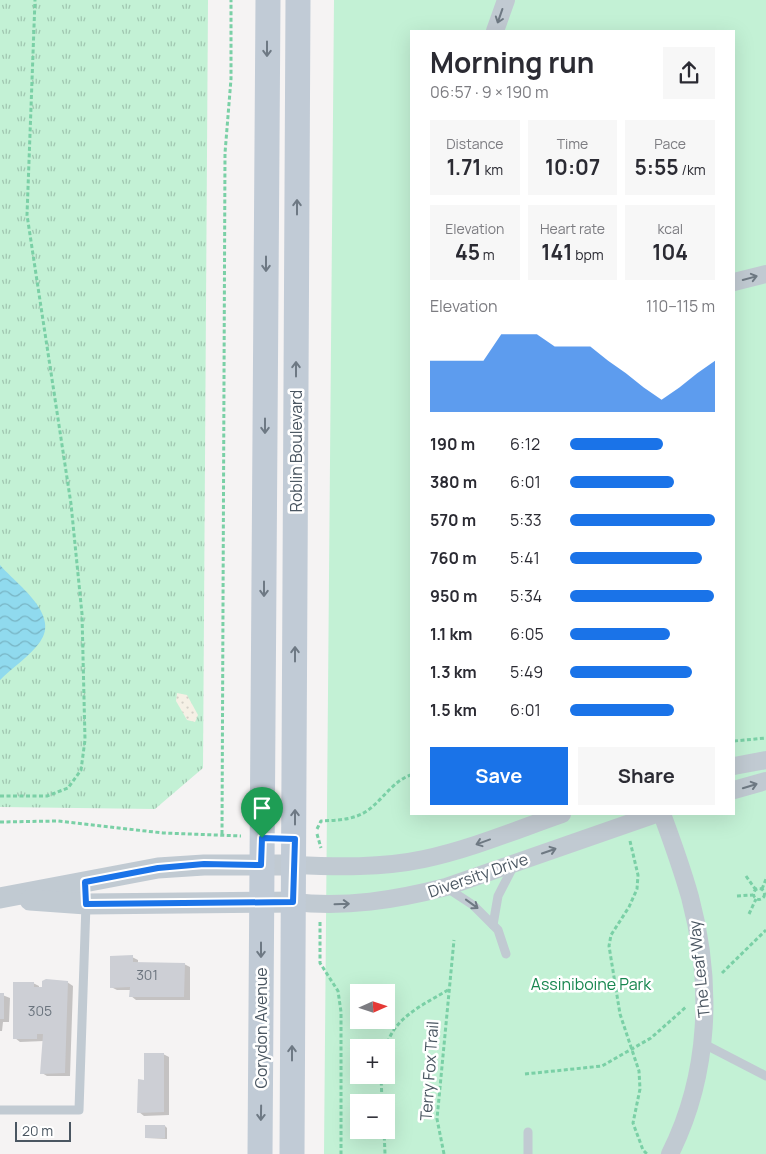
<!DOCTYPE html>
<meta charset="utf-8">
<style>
:root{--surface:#fff;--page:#f7f7f7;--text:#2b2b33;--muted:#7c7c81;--accent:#1a73e8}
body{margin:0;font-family:Manrope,sans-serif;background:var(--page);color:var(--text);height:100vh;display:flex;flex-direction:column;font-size:19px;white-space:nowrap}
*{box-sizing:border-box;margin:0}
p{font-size:16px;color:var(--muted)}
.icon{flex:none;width:28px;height:28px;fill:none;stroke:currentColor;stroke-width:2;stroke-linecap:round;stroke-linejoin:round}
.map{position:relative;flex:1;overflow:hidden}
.sheet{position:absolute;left:410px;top:30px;width:325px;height:785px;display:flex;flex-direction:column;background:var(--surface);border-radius:0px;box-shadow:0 5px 20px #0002}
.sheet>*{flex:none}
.needle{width:32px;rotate:87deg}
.controls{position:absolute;left:350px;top:984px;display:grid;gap:10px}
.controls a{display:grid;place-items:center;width:45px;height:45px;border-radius:0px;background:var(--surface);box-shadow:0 5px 20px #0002;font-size:25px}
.scale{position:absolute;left:15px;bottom:12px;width:56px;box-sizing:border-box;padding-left:5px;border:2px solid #4a5661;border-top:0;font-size:14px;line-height:18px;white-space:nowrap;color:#4a5661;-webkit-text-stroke:4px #fff;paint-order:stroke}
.pin{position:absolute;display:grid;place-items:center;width:42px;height:42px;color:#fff;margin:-51px -21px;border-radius:50% 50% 50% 0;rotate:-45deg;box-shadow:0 0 5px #0007}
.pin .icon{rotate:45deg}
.round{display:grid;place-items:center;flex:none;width:52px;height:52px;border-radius:0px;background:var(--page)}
.head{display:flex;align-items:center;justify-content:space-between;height:85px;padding:0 20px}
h1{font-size:28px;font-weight:700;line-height:38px}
.stats{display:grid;grid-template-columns:repeat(3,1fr);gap:8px;height:85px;padding:5px 20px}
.stats div{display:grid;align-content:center;border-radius:0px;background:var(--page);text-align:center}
.stats b{font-size:21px;font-weight:700}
.stats small{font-size:14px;font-weight:400}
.stats p{font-size:14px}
.chart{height:140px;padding:10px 20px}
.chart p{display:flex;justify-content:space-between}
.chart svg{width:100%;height:90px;margin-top:5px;fill:var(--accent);opacity:.7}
.action{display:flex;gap:10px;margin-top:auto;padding:10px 20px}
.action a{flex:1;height:58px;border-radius:0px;background:var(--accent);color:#fff;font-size:20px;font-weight:700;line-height:58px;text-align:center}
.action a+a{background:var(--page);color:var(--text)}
ul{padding:0 20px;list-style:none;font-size:16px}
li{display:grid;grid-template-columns:80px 60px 1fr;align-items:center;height:38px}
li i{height:12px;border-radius:6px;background:var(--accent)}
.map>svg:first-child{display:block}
.grass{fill:url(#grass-tufts)}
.sand{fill:url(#sand-dots)}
.park{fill:#c3f1d5;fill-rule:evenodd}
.water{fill:url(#water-waves)}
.shadow{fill:#0003}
.building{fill:#cdcfd5}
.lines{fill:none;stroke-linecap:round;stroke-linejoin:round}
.path{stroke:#7ad0a6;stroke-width:3;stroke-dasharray:4 2.5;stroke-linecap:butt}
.service{stroke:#c1cad2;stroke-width:9}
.minor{stroke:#c1cad2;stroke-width:18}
.tertiary{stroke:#c1cad2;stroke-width:21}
.secondary{stroke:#c1cbd6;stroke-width:25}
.oneway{stroke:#6e7983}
.oneway2{stroke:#6e7984}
.route-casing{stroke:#fff;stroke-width:10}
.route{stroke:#1a73e8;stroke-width:6}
.labels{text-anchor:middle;stroke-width:5;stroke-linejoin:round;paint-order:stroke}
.number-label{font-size:14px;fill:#6b747e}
.street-label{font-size:16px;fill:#4a5661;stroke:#fff}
.park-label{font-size:16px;fill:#17864f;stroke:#fff}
</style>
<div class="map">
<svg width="766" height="1154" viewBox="0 0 766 1154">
<defs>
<pattern id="grass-tufts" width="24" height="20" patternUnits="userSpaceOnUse" patternTransform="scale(1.25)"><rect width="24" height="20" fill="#c3f1d5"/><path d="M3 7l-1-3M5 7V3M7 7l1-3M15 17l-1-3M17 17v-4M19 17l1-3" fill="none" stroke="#a0c6b0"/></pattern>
<pattern id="sand-dots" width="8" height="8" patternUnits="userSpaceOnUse" patternTransform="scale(1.25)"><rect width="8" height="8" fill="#f5f0e5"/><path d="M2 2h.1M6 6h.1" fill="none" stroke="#d4d0c7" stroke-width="1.8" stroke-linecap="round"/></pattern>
<pattern id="water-waves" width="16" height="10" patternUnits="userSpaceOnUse" patternTransform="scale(1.25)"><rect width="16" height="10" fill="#90daee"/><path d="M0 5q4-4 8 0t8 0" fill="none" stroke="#78b4c4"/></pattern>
</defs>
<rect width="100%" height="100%" fill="#f5f3f3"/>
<path class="grass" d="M0,0h208l-5,768 -48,41 -155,-2z"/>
<path class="sand" d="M177,693l10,2 11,20 -3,7 -8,-2 -11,-19z"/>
<path class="park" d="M334,0h432v1154h-442zM411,31h323v783h-323zM359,992h27v28h-27zM359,1048h27v27h-27zM359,1102h27v28h-27z"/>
<path class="water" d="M0,565c15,18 61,49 40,77 -10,14 -27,25 -40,38z"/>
<g class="shadow">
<path d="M132,957l6,3v3l46,1 6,3v33h-54l-5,-4v-6h-14l-6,-3z"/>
<path d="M67,982l6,4 -3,90h-23l-5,-3 2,-32 -24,1 -5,-4 18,-55 6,3v3z"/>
<path d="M0,994l10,4 -1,24h-6l-1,9h-2z"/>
<path d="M163,1054l6,3v58l-25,1 -5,-4 6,-31z"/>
<path d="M165,1126l2,2v11l-21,-1z"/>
</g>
<g class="building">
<path d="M133,955v7l52,1 -1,34h-55l1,-10 -20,1v-32z"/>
<path d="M46,979l22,2 -3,92 -25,1 3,-40h-6v5h-24v-57h21v5h8v-6z"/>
<rect x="0" y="993" width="4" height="26"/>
<path d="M144,1053h20v59l-27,1 1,-34 6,1z"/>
<rect x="145" y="1125" width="20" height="13"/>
</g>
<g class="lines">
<g class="path">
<path d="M734,741l32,-3"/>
<path d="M0,796h47l21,-8 13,-18 4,-30 -3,-126 -11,-110 -44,-289 8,-215"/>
<path d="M0,822l58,-1 105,12 78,3"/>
<path d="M317,829l4,-8c18,-1 37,-1 51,-14 13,-11 23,-27 39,-32"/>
<path d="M222,834l3,-681 6,-74v-79"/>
<path d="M317,834l4,14"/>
<path d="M630,841l8,34 -1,14 -8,18 -18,28 -2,11 11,68 19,57 1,18 -7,34 10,27 4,4"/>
<path d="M746,876l10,14"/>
<circle cx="759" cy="894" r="5.5"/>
<path d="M762,889l4,-10"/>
<path d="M737,896l16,-1"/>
<path d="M749,914l7,-15"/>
<path d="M320,922v41l18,28 3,21v142"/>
<path d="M722,973l44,-43"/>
<path d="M386,1049c6,-31 37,-44 62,-59"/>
<path d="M525,1074l77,-8 49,-28 35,-31"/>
<path d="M381,1075l1,27"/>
<path d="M384,1130l1,24"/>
<path d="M444,1154l-7,-35 17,-179"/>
</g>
<g class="service">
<path d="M447,888l26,17 25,25 8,24"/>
<path d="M493,925l5,-29 16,-31"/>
<path d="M704,1044l62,32"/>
<path d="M0,1110h79l7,-206"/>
<path d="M528,1132v22"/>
</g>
<g class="minor">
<path d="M495,31l11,-31"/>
<path d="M734,282l32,-8"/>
<path d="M734,766l32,-6"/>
<path d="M734,790l32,-9"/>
<path d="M662,814c10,27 20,55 28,83 23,86 20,177 -20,257"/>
<path d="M294,865c43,2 88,3 130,-6 47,-10 92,-29 138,-45"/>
<path d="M293,902c53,6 102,-2 153,-15l210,-73"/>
</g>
<g class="tertiary">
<path d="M0,898l158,-30 46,-3h90"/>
<path d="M30,900l56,4 207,-2"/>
</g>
<g class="secondary">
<path d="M260,1154l8,-1154"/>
<path d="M292,1154l6,-1154"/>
</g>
</g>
<defs><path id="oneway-shaft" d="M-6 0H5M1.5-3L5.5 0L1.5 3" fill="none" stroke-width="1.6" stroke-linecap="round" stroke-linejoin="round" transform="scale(1.25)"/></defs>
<g class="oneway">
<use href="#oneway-shaft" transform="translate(500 16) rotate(109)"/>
<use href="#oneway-shaft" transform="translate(750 278) rotate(-15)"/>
<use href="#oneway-shaft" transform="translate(750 786) rotate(-17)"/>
<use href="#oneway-shaft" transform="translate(483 842) rotate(160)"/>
<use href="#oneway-shaft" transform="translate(549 851) rotate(-19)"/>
<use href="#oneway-shaft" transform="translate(342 904) rotate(-2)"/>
<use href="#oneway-shaft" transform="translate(472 904) rotate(36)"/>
</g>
<g class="oneway2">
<use href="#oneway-shaft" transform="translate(267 49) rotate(90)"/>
<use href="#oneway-shaft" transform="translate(297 207) rotate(-90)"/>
<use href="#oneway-shaft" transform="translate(266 264) rotate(90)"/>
<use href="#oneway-shaft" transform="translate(296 369) rotate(-90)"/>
<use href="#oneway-shaft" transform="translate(265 426) rotate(90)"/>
<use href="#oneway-shaft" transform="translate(264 589) rotate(90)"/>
<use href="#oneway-shaft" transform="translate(295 654) rotate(-90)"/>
<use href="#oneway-shaft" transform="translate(295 817) rotate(-90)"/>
<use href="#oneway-shaft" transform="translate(261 950) rotate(90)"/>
<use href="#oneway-shaft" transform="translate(292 1053) rotate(-90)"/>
<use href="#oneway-shaft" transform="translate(261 1113) rotate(91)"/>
</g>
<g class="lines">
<defs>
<path id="route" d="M262,838l33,1 -2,63 -207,2 -1,-22 73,-14 46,-4 57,1z"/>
</defs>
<use href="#route" class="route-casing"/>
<use href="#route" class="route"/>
</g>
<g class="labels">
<g class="number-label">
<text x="147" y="980">301</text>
<text x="40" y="1016">305</text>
</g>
<g class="street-label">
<text transform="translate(296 451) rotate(-90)" y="6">Roblin Boulevard</text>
<text transform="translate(478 875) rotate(-19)" y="6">Diversity Drive</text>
<text transform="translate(699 969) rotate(-96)" y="6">The Leaf Way</text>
<text transform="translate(261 1028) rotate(-90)" y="6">Corydon Avenue</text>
<text transform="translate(429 1071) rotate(-86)" y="6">Terry Fox Trail</text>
</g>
<g class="park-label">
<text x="591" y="990">Assiniboine Park</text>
</g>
</g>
</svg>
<div class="controls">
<a><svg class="needle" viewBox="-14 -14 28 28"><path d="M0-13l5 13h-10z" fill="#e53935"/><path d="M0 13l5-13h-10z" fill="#7c7c81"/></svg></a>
<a>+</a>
<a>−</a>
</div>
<div class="scale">20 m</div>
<div class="pin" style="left:262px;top:838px;background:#1e9e55"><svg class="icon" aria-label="arrive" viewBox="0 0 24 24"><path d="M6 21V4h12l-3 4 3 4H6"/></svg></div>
<section class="sheet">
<div class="head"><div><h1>Morning run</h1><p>06:57 · 9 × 190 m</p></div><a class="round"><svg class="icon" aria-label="share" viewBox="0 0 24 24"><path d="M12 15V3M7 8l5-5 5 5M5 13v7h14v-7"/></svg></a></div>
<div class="stats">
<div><p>Distance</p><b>1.71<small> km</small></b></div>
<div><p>Time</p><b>10:07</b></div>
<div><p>Pace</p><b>5:55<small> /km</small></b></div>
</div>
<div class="stats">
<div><p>Elevation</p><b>45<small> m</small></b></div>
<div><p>Heart rate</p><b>141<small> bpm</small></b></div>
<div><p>kcal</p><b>104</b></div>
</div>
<div class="chart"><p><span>Elevation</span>110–115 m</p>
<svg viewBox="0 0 160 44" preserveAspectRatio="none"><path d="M0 44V19L10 19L20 19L30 19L40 6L50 6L60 6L70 12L80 12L90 12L100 19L110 25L120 32L130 38L140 32L150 25L160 19V44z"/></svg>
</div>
<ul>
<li><b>190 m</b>6:12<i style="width:64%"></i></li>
<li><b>380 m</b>6:01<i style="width:72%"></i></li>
<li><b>570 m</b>5:33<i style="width:100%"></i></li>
<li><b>760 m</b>5:41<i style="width:91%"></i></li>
<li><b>950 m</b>5:34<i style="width:99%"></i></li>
<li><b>1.1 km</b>6:05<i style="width:69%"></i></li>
<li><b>1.3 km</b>5:49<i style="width:84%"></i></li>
<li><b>1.5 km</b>6:01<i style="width:72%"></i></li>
</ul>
<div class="action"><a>Save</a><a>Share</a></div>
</section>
</div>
